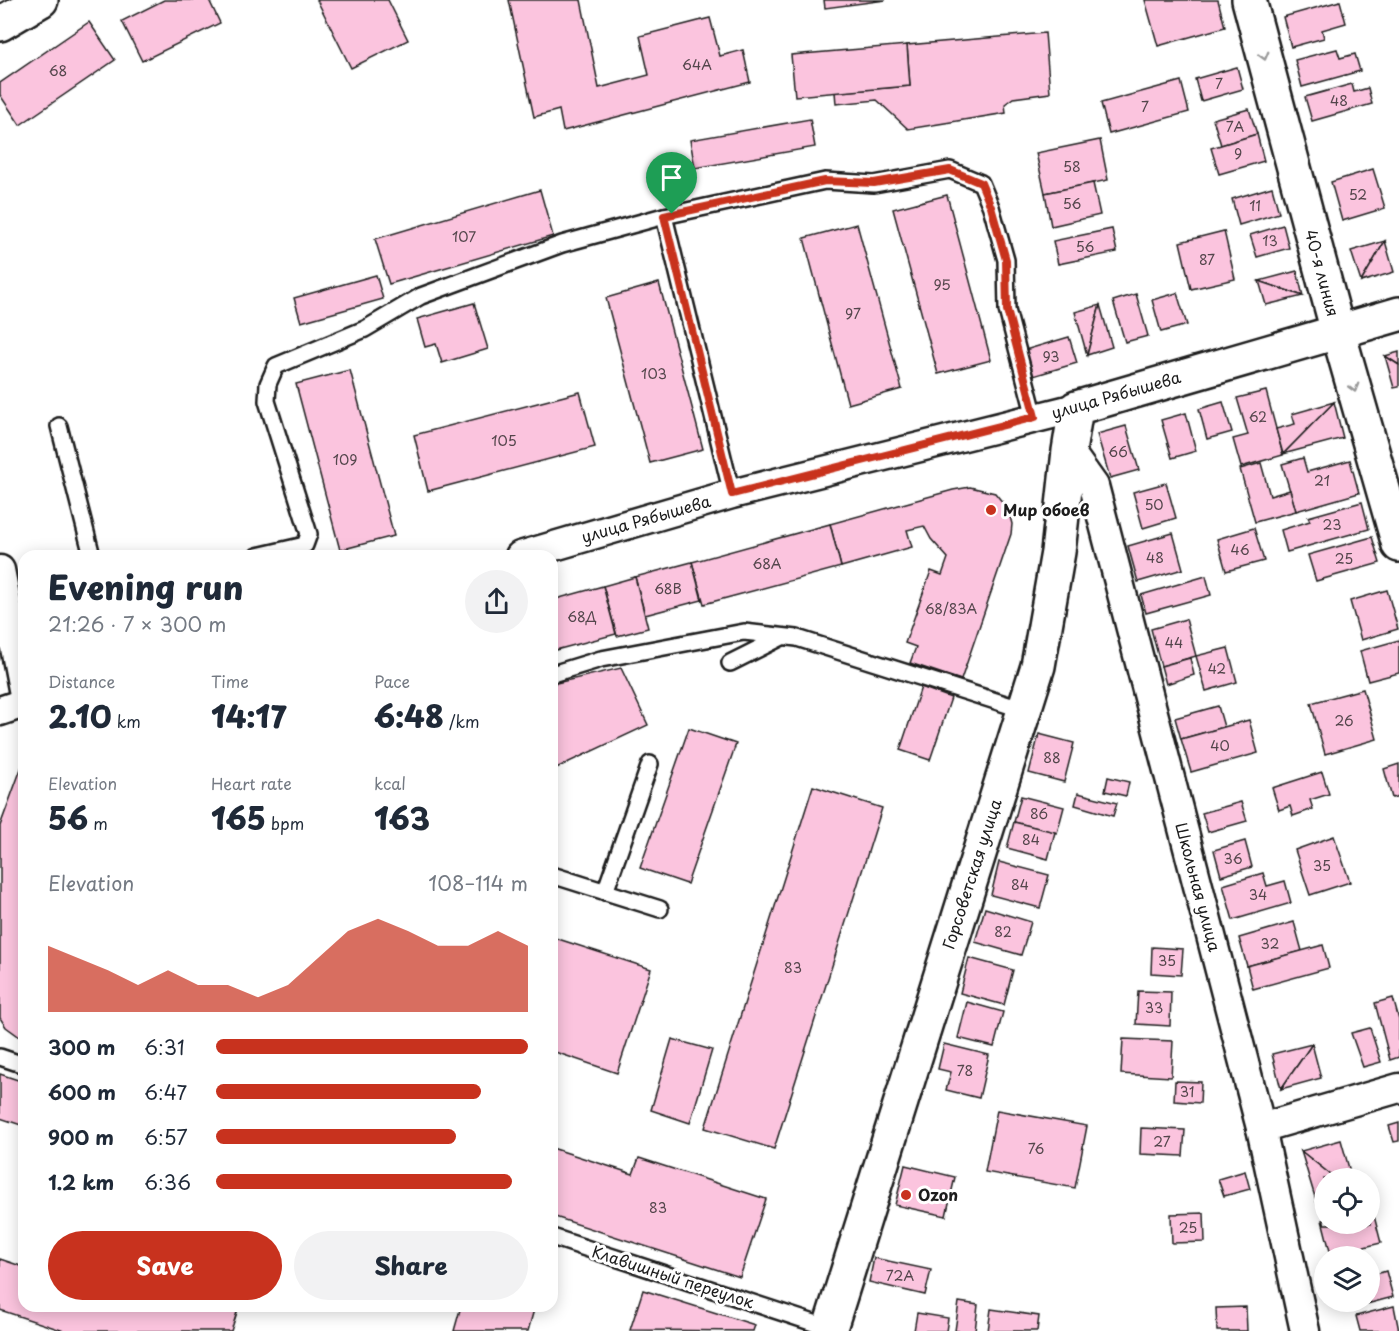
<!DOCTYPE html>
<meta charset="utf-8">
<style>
:root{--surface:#fff;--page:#f2f2f3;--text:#1f2937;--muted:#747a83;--accent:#c8321e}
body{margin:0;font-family:"Playpen Sans",sans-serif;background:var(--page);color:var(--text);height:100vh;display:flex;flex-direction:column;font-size:22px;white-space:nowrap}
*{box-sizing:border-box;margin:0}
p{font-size:20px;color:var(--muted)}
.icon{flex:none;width:33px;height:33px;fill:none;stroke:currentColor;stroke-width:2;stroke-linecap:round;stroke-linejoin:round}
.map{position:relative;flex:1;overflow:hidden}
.sheet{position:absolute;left:18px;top:550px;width:540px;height:762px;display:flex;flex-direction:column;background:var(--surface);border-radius:18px;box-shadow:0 3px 15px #0003}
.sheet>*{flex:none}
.fabs{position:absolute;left:1314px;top:1168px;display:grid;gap:12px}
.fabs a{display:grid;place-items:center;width:66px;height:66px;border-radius:50%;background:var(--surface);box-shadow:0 3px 15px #0003;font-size:30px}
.pin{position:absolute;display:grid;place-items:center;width:51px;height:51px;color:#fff;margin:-62px -26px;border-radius:50% 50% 50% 0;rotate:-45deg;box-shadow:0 0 6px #0007}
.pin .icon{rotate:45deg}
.round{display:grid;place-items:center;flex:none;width:63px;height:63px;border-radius:32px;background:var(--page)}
.head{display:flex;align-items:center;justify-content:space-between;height:102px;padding:0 30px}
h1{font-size:33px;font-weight:800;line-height:45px}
.stats{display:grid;grid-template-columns:repeat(3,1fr);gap:9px;height:102px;padding:6px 30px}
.stats div{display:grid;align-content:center}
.stats b{font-size:30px;font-weight:800}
.stats small{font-size:16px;font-weight:400}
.stats p{font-size:16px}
.chart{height:168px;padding:12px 30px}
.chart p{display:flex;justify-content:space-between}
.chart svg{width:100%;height:108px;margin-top:6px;fill:var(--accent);opacity:.7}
.button{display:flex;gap:12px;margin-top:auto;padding:12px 30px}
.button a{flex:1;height:69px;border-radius:36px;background:var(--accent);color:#fff;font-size:24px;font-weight:800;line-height:69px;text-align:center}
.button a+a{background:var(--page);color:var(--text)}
ul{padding:0 30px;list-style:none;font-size:20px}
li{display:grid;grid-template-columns:96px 72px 1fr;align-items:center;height:45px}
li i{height:15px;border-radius:8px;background:var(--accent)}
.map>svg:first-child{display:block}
.building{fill:#fbc4de;stroke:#1c1c1c;stroke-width:1.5}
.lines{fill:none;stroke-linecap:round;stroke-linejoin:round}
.service-casing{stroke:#1c1c1c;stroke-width:20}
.minor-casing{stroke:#1c1c1c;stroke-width:33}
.tertiary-casing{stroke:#1c1c1c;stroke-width:38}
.service{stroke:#fff;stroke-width:15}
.minor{stroke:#fff;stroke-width:28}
.tertiary{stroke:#fff;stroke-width:33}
.oneway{stroke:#999}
.route-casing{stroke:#fff;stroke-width:12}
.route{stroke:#c8321e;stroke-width:8}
.poi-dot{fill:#c8321e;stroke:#fff;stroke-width:2}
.labels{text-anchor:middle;stroke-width:6;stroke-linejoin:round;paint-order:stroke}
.number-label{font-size:14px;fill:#54464c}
.street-label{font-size:16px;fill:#1c1c1c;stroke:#fff}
.poi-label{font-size:16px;font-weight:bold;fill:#1c1c1c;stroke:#fff;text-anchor:start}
</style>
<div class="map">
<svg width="1399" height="1331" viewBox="0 0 1399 1331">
<rect width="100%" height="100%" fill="#fff"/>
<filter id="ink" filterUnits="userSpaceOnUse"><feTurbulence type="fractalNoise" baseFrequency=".0167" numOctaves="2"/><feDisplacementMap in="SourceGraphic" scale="12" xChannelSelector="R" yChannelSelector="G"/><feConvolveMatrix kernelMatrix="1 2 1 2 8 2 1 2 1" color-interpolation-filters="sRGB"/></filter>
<g filter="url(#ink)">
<g class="building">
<path d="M164,0h45l11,23 -78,38 -20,-40z"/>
<path d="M317,0h71l20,40 -57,28z"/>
<path d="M509,0h72l18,88 50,-13 -9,-39 70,-18 10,38 23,-6 7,32 -187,49 -4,-21 -25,7z"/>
<path d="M824,0h62l-61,8z"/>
<path d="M1145,0h73l7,27 -67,19z"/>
<path d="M1340,1l6,22 -24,7 2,8 -33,9 -8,-30z"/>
<path d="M89,22l26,38 -95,65 -20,-30v-12z"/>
<path d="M1045,33l5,60 -37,5 -8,6 1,9 -98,16 -31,-29 -41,4 -1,-12 75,-6 -3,-41z"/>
<path d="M907,45l3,41 -115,10 -4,-41z"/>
<path d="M1337,49l3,9 15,-4 5,17 -58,16 -7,-27z"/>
<path d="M1237,67l6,22 -42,12 -6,-22z"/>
<path d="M1181,81l8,31 -80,22 -8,-31z"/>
<path d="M1352,84l2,8 14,-4 4,16 -60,17 -7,-24z"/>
<path d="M1249,109l8,25 -36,11 -8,-26z"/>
<path d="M810,119l5,28 -120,21 -5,-28z"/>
<path d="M1257,134l7,27 -45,13 -8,-26z"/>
<path d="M1100,140l8,40 -63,13 -9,-40z"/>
<path d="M1373,169l12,39 -43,13 -11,-39z"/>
<path d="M1093,183l7,32 -49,11 -6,-33z"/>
<path d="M1272,187l7,26 -40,12 -7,-26z"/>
<path d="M540,190l13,46 -164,48 -14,-45z"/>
<path d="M947,195l44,165 -53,14 -45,-165z"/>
<path d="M857,224l45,165 -54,15 -44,-166z"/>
<path d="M1283,225l6,23 -32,9 -7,-22z"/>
<path d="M1112,229l5,23 -59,12 -5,-23z"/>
<path d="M1224,231l11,48 -44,10 -11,-47z"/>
<path d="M1385,241l-24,41 -10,-31z"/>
<path d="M1385,241l9,31 -33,10z"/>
<path d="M1297,271l6,25 -44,-15z"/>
<path d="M376,275l7,24 -82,23 -7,-24z"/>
<path d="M1259,281l44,15 -37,9z"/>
<path d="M659,283l44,166 -53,14 -44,-165z"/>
<path d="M1177,293l10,32 -26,7 -9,-32z"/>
<path d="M1136,294l12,42 -23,6 -12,-41z"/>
<path d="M474,303l14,46 -46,14 -6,-19 -11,3 -8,-28z"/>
<path d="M1100,305l-13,50 -12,-43z"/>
<path d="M1100,305l12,42 -25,8z"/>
<path d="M1069,337l8,26 -44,13 -8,-26z"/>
<path d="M1399,352v13l-14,-9z"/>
<path d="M1385,356l14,9v22l-5,1z"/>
<path d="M350,370l44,166 -54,14 -44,-166z"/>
<path d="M1266,391l17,64 -42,12 -8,-28 15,-4 -11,-37z"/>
<path d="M580,392l15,55 -167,44 -14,-56z"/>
<path d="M1223,402l9,30 -25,7 -8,-30z"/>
<path d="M1334,402l9,36 -60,16z"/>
<path d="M1334,402l-51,52 -7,-25 19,-5 -3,-10z"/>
<path d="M1186,413l10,38 -24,7 -11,-38z"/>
<path d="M1126,426l13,44 -29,8 -13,-44z"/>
<path d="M1303,458l4,14 43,-12 9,33 -63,18 -14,-47z"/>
<path d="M1261,463l9,33 20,-6 6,21 -41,11 -15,-53z"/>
<path d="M1166,483l10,35 -33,10 -10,-36z"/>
<path d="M970,487l25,6 13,16 4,15 -1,10 -50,146 -51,-17 6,-16 -11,-4 26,-72 11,4 6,-17 -17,-19 -7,-13 -17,4 5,17 -71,20 -11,-43 123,-34z"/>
<path d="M1362,502l7,27 -82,23 -6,-22 29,-9 -2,-4z"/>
<path d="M830,524l11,43 -137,37 -12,-42z"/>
<path d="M1254,528l10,33 -38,10 -9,-32z"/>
<path d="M1173,533l10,36 -45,13 -10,-36z"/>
<path d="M1372,537l8,26 -64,18 -8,-26z"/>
<path d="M692,562l10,38 -57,15 -10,-38z"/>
<path d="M1206,576l5,19 -65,18 -5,-18z"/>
<path d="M635,577l13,51 -31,8 -14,-50z"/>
<path d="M603,586l13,48 -64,17v-51z"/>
<path d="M1387,590l11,39 -37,11 -11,-39z"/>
<path d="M24,596v34l-7,-32z"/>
<path d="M1186,619l10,37 -35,10 -10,-37z"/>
<path d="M1399,640v33l-31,8 -8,-30z"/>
<path d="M1228,648l9,34 -31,9 -10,-35z"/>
<path d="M1190,658l4,17 -28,9 -5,-18z"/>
<path d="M621,668l27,57 -96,45v-86z"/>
<path d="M921,687l30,11 -21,62 -30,-10z"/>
<path d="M1363,689l14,50 -52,15 -14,-51z"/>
<path d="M1218,706l6,21 -43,12 -6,-21z"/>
<path d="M1249,720l9,33 -67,19 -10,-33z"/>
<path d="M689,728l47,16 -49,140 -47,-16z"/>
<path d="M1039,734l35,9 -10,39 -35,-9z"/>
<path d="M1399,764v32l-7,2 -8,-29z"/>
<path d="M22,766h2v274l-18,-13 -6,-9v-192z"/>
<path d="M1322,772l7,22 -19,6 3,9 -20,7 -3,-10 -11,4 -7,-22z"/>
<path d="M1108,777l21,5 -3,14 -21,-5z"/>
<path d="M813,786l69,22 -108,341 -69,-21z"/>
<path d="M1078,793l39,10 -4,13 -38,-11z"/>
<path d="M1021,796l43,11 -7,26 -43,-11z"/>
<path d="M1241,802l6,19 -39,11 -6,-19z"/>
<path d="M1014,822l41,10 -7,27 -41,-11z"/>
<path d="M1334,836l16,46 -40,13 -15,-45z"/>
<path d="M1245,841l7,26 -31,9 -7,-26z"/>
<path d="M999,862l50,13 -9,33 -49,-13z"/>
<path d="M1263,873l4,13 18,-5 6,22 -58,17 -10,-35z"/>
<path d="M985,908l46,14 -10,33 -46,-13z"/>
<path d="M1294,922l8,29 -55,15 -8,-28z"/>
<path d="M552,937l99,32 -34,104 -65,-22z"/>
<path d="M1323,945l6,23 -76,21 -6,-23z"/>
<path d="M1152,947l31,2 -2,26 -30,-2z"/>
<path d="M969,958l44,12 -9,35 -44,-12z"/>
<path d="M1138,991l33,1 -1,34 -34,-2z"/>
<path d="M1393,998l6,22v37l-9,3 -15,-57z"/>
<path d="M967,1002l36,10 -9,35 -36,-9z"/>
<path d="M1370,1028l11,34 -18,5 -12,-34z"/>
<path d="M672,1039l40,11 -22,73 -39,-13z"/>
<path d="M1123,1039l50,2 -2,36 -50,-3z"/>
<path d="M944,1044l45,11 -10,43 -33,-8 5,-18 -13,-3z"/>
<path d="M1312,1044l-31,45 -9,-35z"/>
<path d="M1312,1044l9,34 -40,11z"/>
<path d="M0,1074l24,8v44l-24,-8z"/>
<path d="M1175,1081l26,1 -1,21 -26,-2z"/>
<path d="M997,1110l90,16 -12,62 -90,-16z"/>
<path d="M1399,1123v18l-5,1 -5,-16z"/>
<path d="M1141,1128l44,2 -2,26 -43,-2z"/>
<path d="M1341,1140l11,39h-16l-35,-28z"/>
<path d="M552,1148l81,26 6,-16 127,41 -26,78 -188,-61z"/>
<path d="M1301,1151l35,28h-12v26l-6,2z"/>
<path d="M905,1165l50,12 -9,39 -51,-11z"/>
<path d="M1245,1171l5,18 -26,7 -6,-17z"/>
<path d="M1370,1208h2l9,35 -50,12 -9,-35h2v4h46z"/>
<path d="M1204,1213l1,29 -33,1 -1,-29z"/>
<path d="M874,1258l57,12 -6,25 -56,-13z"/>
<path d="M0,1259l24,8v39h215l-8,25h-167l-64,-21z"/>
<path d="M1386,1271l7,26 -45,12 -2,-7h24v-26z"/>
<path d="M643,1290l112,35 -2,6 -123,-1z"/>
<path d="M959,1302l19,3 -3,26h-20z"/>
<path d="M461,1306h74l-7,25h-74z"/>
<path d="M1394,1306l5,25h-39l-4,-15z"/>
<path d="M1246,1307l1,24h-30l-1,-23z"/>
<path d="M991,1309l48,7 -2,15h-49z"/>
<path d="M917,1313l31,5 -2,13h-32z"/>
</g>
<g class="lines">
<defs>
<g id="service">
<path d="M664,216l68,278"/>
<path d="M59,426l33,130"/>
<path d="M257,556l48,-11 4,-11 -42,-133 1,-17 8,-18 89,-37 56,-33 141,-52 102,-28 161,-35 49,3 76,-14 31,13 10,24 15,53 1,50 28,107"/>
<path d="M730,663l52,-26"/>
<path d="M552,674l49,-15 143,-27 53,6 227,72"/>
<path d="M552,875l108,34"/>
<path d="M605,892l45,-128"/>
<path d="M0,1057l24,8"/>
<path d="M552,1237l277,91"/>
</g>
<g id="minor">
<path d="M1069,451l25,35 167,642 44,203"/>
<path d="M520,556l212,-62 344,-86"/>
<path d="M0,570l24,124"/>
<path d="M0,711l24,-8"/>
<path d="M1261,1128l138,-40"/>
</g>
<g id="tertiary">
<path d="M1249,0l89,332 61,213"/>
<path d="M0,24l41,-24"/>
<path d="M829,1331l209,-665 20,-114 11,-101 7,-43 323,-94"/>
</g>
</defs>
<use href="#service" class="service-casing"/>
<use href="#minor" class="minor-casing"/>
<use href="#tertiary" class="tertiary-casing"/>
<use href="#service" class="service"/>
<use href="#minor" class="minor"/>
<use href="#tertiary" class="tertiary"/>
</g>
<defs><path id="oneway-chevron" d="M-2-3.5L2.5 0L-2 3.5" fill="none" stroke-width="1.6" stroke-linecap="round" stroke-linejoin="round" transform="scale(1.5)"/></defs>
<g class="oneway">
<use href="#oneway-chevron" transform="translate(1264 56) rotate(75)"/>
<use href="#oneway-chevron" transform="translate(1354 388) rotate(74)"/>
</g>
</g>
<g class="lines" filter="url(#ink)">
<defs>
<path id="route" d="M950,170l31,13 10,24 15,53 1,50 28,107 -303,77 -68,-278 161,-35 49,2z"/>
</defs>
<use href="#route" class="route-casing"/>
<use href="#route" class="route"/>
</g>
<g class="poi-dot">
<circle cx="991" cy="510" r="6"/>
<circle cx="906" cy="1195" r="6"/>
</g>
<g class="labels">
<g class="number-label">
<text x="697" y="70">64А</text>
<text x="58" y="76">68</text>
<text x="1219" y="89">7</text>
<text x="1339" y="106">48</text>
<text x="1145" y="112">7</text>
<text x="1235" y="132">7А</text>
<text x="1238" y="159">9</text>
<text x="1072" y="172">58</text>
<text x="1358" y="200">52</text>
<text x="1072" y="209">56</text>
<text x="1255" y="211">11</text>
<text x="464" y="242">107</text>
<text x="1270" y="246">13</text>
<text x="1085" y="252">56</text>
<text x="1207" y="265">87</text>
<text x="942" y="290">95</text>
<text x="853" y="319">97</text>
<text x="1051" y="362">93</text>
<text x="654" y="379">103</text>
<text x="1258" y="422">62</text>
<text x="504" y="446">105</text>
<text x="1118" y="457">66</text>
<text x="345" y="465">109</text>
<text x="1322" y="486">21</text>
<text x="1154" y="510">50</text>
<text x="1332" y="530">23</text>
<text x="1240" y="555">46</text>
<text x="1155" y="563">48</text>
<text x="1344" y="564">25</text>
<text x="767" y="569">68А</text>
<text x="668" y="594">68В</text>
<text x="951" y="614">68/83А</text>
<text x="582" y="622">68Д</text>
<text x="1174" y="648">44</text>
<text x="1217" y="674">42</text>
<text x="1344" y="726">26</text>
<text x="1220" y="751">40</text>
<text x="1052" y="763">88</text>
<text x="1039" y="819">86</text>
<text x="1031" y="845">84</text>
<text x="1233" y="864">36</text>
<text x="1322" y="871">35</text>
<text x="1020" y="890">84</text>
<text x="1258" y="900">34</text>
<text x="1003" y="937">82</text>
<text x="1270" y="949">32</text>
<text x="1167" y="966">35</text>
<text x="793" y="973">83</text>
<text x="1154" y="1013">33</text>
<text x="965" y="1076">78</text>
<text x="1187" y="1097">31</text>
<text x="1162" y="1147">27</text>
<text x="1036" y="1154">76</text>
<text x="658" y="1213">83</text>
<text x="1188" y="1233">25</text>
<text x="900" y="1281">72А</text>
</g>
<g class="street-label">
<text transform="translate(1322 273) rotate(75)" y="6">40-я линия</text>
<text transform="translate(1116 395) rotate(-16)" y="6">улица Рябышева</text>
<text transform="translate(646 519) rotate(-16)" y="6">улица Рябышева</text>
<text transform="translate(972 874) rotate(-72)" y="6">Горсоветская улица</text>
<text transform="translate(1198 887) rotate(75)" y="6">Школьная улица</text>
<text transform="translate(673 1277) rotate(18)" y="6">Клавишный переулок</text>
</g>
<g class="poi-label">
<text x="1003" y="516">Мир обоев</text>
<text x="918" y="1201">Ozon</text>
</g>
</g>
</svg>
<div class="fabs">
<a><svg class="icon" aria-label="locate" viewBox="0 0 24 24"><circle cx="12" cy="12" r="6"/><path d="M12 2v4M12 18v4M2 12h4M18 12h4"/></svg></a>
<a><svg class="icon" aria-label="layers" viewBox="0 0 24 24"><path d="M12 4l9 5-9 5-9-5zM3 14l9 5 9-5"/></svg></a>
</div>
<div class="pin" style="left:672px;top:214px;background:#1e9e55"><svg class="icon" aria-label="arrive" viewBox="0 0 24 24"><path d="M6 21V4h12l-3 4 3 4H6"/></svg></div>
<section class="sheet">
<div class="head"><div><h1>Evening run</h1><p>21:26 · 7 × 300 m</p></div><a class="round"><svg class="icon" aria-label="share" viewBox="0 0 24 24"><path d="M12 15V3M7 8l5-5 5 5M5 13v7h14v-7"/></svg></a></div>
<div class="stats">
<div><p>Distance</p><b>2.10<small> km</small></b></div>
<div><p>Time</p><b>14:17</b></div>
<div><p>Pace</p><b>6:48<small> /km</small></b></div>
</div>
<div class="stats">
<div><p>Elevation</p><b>56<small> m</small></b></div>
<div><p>Heart rate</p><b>165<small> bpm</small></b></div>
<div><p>kcal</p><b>163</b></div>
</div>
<div class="chart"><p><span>Elevation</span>108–114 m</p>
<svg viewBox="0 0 160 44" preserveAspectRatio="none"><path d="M0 44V17L10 22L20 27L30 33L40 27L50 33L60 33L70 38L80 33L90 22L100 11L110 6L120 11L130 17L140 17L150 11L160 17V44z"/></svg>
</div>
<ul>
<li><b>300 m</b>6:31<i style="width:100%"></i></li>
<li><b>600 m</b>6:47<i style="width:85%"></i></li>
<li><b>900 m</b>6:57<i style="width:77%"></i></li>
<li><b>1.2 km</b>6:36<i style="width:95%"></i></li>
</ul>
<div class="button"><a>Save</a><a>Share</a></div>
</section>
</div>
